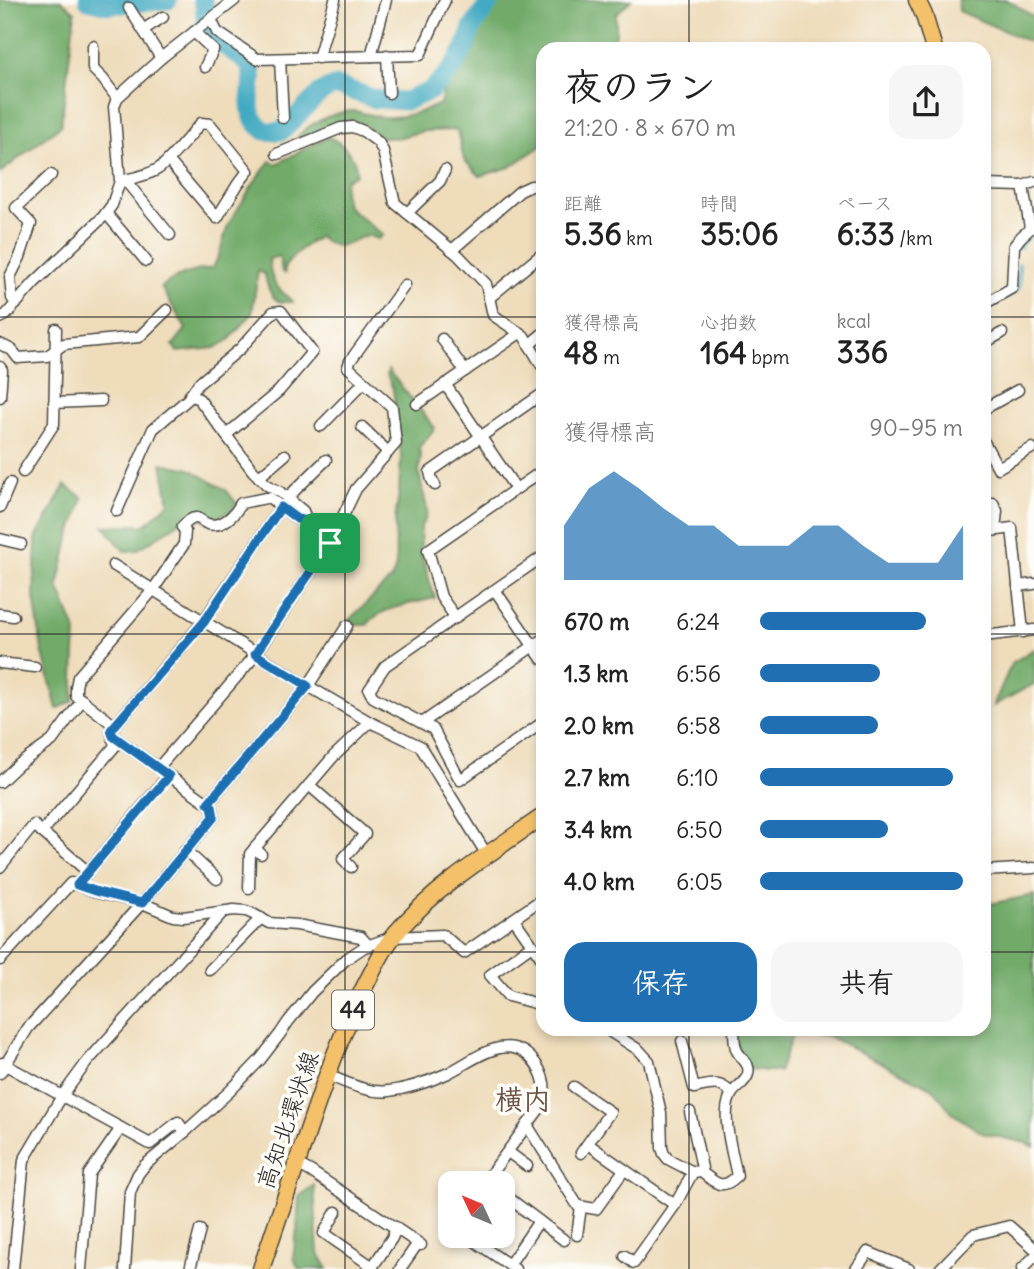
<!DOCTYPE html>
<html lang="ja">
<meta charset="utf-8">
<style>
:root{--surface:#fff;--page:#f6f6f6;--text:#222;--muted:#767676;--accent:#1f6fb2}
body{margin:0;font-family:Delius,"Klee One",sans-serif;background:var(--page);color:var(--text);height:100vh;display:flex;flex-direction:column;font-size:26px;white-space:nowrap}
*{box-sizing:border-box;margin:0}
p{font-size:23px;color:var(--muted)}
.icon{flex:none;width:38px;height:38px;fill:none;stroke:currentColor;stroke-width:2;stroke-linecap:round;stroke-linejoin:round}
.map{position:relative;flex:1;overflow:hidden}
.details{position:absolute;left:536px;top:42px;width:455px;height:994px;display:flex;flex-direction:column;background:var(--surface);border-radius:21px;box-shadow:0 4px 10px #0003}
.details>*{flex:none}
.needle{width:46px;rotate:314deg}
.buttons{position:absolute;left:438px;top:1171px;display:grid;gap:14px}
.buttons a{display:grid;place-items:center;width:77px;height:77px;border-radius:14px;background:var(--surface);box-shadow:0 4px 10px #0003;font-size:35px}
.pin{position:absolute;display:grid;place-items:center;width:60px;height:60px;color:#fff;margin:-30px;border-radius:14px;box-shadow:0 4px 10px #0006}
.round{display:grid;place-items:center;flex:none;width:74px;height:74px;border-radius:21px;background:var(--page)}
.head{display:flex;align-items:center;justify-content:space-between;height:119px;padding:0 28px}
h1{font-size:38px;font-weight:700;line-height:52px}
.stats{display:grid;grid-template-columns:repeat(3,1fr);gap:10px;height:119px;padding:7px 28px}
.stats div{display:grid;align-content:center}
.stats b{font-size:30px;font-weight:700}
.stats small{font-size:19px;font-weight:400}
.stats p{font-size:19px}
.chart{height:196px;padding:14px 28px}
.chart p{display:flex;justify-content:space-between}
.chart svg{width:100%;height:126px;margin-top:7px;fill:var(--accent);opacity:.7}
.primary-button{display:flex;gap:14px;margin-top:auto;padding:14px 28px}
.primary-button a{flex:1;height:80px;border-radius:21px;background:var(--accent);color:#fff;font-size:28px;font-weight:700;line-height:80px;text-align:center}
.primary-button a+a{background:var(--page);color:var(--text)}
ul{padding:0 28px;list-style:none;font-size:23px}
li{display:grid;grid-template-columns:112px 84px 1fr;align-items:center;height:52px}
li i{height:18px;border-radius:9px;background:var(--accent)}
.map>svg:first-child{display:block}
.forest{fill:#71aa69;stroke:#4e6a4a;stroke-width:2}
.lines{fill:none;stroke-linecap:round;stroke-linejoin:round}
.stream{stroke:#42aac2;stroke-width:3.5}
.river{stroke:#42aac2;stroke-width:19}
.minor-casing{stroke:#484640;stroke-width:13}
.primary-casing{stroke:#484640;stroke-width:19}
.minor{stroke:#fff;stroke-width:10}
.primary{stroke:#f4c16a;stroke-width:16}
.route-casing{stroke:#fff;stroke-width:14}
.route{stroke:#1f6fb2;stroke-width:9}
.grid{fill:none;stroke:#2b2b2b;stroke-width:2;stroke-opacity:0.55}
.labels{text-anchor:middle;stroke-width:7;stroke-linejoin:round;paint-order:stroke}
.shield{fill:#fdfcf7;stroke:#6a6a68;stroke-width:2}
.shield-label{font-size:23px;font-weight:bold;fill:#2b2b2b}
.street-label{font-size:24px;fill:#2b2b2b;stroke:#fdfcf7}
.quarter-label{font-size:28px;font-weight:bold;fill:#6b5346;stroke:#fdfcf7}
</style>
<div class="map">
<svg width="1034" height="1269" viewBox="0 0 1034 1269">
<rect width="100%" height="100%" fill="#fdfcf7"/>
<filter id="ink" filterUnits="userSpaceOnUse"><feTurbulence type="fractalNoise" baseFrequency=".0143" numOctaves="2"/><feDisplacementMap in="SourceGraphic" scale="14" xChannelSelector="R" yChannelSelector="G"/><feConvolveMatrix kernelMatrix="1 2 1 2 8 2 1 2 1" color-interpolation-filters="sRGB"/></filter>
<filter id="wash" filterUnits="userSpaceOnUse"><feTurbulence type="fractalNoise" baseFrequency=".00686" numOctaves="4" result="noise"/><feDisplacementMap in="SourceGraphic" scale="28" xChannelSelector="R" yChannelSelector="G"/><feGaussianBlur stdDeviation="1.57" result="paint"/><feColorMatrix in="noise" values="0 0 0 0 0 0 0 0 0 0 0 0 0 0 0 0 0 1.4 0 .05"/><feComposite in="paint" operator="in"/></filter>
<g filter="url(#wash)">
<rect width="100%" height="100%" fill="#eedcba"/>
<g class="forest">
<path d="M0,0h61l14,12 -14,113 -61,48z"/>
<path d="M494,0h137l-15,14v19l-4,16h-70l-1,97 -31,21 -30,9 -16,-16 -7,-30 -33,1 -27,7 -15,-1 -26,-16 -17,2 -45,22c5,-19 41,-34 60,-34 9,1 18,5 27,6 20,2 41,-5 59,-13l5,-21 29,-34 4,-25z"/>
<path d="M958,0h50l26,17v27l-75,-33z"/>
<path d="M328,137c14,5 30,21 28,37l-11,6 -1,12 3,14 36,29 -5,4 -11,-4c-22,8 -24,19 -48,2 -13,6 -25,18 -34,29v7l-3,-1 -3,-16 -10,3c2,25 6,27 24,43 -2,0 -11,0 -13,0 -10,-4 -14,-19 -15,-28l-7,-3 -6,43 -23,26 -14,8 -38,4 -4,-7 13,-16 -25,-42c16,-12 32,-17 52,-19l6,-13 9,-30 24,-39 18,-25 6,3z"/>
<path d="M388,370l47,58 -16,20 2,7 -2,18 8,36 -1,9 -5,8v27l14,45c-22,6 -54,8 -68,27 -7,0 -13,1 -19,-4l44,-43 4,-12 -1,-46 4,-27 2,-39 -8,-65 -6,-14z"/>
<path d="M162,463l28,6 36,21 11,14 -8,8 -21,10 -15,-8 -56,36 -13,1 -20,-25 41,-1 24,-22z"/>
<path d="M65,485l18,13 -15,45 -10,43 18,45 -3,70 -16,8 -15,-59 -8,-53 2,-59z"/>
<path d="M1034,649v35l-41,22 19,-43z"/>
<path d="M1034,895v252l-8,-4 -44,-10 -30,-20 -18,-24 -106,-53h-36l-13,36 -31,-3 -19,-40h255v-124z"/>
<path d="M314,1185l4,67 10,17h-29l-6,-11 4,-28 2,-34z"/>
</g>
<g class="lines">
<g class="stream">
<path d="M1019,248l7,-9 8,-7"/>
<path d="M984,310l34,-20 1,-3v-23"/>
</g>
<g class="river">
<path d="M88,0l21,5 59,-5"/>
<path d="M202,0l2,4c1,8 1,19 3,27 3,9 33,22 42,34 10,15 -8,40 8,59 1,1 7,6 8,7 5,1 12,0 17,0l37,-37 10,-6 9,-2 37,13 31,2 24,-10 21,-21 14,-22 7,-20 19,-28"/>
</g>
</g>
</g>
<g filter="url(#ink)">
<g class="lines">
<defs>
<g id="minor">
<path d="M129,8l32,50"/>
<path d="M211,19l6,13 40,27 163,-4 25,-55"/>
<path d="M143,30l20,-13"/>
<path d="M194,32l19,18 -8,17"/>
<path d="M93,46v23l10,10 14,19"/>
<path d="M387,55l2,38"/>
<path d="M371,56l15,-56"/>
<path d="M318,58l17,-58"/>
<path d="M280,59l3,59"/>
<path d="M277,154l64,-26 12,-1 10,4 15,11 5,9 12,52 63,52 28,29 7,31 31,21 18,30"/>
<path d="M125,180l45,55"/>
<path d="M120,181c13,-3 27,-5 38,-12 10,-6 33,-35 43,-46l9,1 38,47 -10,13 -21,34 -49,-58"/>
<path d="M984,185l39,1 11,-4"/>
<path d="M1023,186l7,42"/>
<path d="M106,213l40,48"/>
<path d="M407,213l33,-32 5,-11"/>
<path d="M452,250l68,-59 11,-5h11"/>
<path d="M489,298l53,-44"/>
<path d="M16,304l-4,-6 -2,-21 10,-20 11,-33 -15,-16 35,-33"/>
<path d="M984,304l28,-16 2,-42 7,-9 13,-12"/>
<path d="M0,318l6,-3 28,-32 69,-66 9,-12 8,-24 -5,-63 -1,-11 3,-9 44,-40 74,-58"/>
<path d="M442,339l23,32"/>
<path d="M984,343l18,-10"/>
<path d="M0,344l12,6 6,8 29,-2 17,-12 75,-7 28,-27"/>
<path d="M529,345l13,-11"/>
<path d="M0,367l2,3 -2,27"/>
<path d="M445,384l71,105"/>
<path d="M54,403l47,-2"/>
<path d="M417,404l103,-71"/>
<path d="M984,409l34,-19"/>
<path d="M321,426l43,-44"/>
<path d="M362,427l26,25"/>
<path d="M984,442l14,26 34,-20"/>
<path d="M23,472l31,-48 2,-95"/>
<path d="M259,477l26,-22"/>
<path d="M435,485l-3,-5 -2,-8 112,-78"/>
<path d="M287,498l39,-38"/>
<path d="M993,503l4,8 -2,19"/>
<path d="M0,507l10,-24"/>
<path d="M117,511l36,-82 35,-30 10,-15 42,-35 33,-37 8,-1 31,41 -33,39 -53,44"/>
<path d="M984,532l28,-4 11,104"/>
<path d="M0,539l21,5"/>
<path d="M330,543l26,-54 40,-46 -4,-36 -44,-40 2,-6 55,-76"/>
<path d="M542,557l-157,109 -16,24 4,7 60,32 27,51 82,-57"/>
<path d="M113,565l195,121 62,36 50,24 67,109"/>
<path d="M1018,586l16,-2"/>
<path d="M495,590l47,69"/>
<path d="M0,614l13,2"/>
<path d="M456,618l-15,-21 -13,-47 114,-79"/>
<path d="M984,636l50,-6"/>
<path d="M0,663l35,4"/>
<path d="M82,700l-6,-4v-9l2,-10 75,-87 31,-46 1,-13 -3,-4c4,-4 9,-10 15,-9 4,1 7,5 11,6 14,4 27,-9 33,-21l25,-5h4l11,9"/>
<path d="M422,723l120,-83"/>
<path d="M158,768l95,-110 77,-115 -23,-22 -4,-10 -23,-19 -13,-7 -14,-14 -54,-72 -9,-4"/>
<path d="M0,782l18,-17 34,-24 30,-41 33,26"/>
<path d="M309,785l56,49 -22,25 8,8"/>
<path d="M208,803l100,-117 39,-60"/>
<path d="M42,832l73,-86 -4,-16 92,-108 78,-115 16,12 10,2"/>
<path d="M185,850l32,29"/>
<path d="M261,854l-6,-6 78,-91 37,-35"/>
<path d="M0,867l34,-42 54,47"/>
<path d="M984,871l50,-3"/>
<path d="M77,885l91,-109"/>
<path d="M249,888l1,-34 5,-6"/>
<path d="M514,919l28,40"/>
<path d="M532,945l-42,30 18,21 34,9"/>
<path d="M0,960l71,-77 27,10 44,10 31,13 10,1 51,-7 12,1 7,3 16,9 28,2 64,12 8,9"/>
<path d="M210,970l51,-52"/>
<path d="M606,1029l33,21 10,11 12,52 1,35 2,6 4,5 25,13 -18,33 -41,58 -9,-7"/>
<path d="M682,1041l12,47c16,-3 25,-8 37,5"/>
<path d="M2,1063l148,81 28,-22 7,10"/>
<path d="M0,1073l28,-45 114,-125 72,-86 -2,-11 -99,-70"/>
<path d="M327,1075c19,7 41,19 62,16 17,-2 41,-10 57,-17 28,-13 63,-47 90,-10 9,13 11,26 6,41l-58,78"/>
<path d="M574,1087l36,25 -29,41"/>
<path d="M690,1112l12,56 -2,3"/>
<path d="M527,1125l51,81 18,3 28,-39"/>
<path d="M588,1144l87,61"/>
<path d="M508,1152l19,14"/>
<path d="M297,1164l13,7 111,74"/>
<path d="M693,1172l7,-1c15,11 21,21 37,5 -4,-22 -17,-61 -6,-81 4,-8 15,-12 17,-21 3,-10 -7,-15 -11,-23 -3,-6 -3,-15 -3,-22"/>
<path d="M502,1193l62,47"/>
<path d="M336,1212l-12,21 49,34"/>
<path d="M577,1235l4,-28"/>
<path d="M467,1236l48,33"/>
<path d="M509,1265l30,-44"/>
<path d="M13,1269l11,-109 38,-64 25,-34 136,-150"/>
<path d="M81,1269l8,-95 32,-46"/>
<path d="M125,1269l5,-77 8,-18 7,-9 40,-33 44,-40 31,-32 20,-26 8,-12 24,-30 33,-32 19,-13 28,-10 51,-2 21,18 78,-54"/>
<path d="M190,1269l10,-39"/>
<path d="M371,1269l21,-31 4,-11"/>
<path d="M400,1269l18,-26"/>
<path d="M856,1269l12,-17 41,17"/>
<path d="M940,1269l33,-34 36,-9 25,22"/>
<path d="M1022,1269l12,-12"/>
</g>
<g id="primary">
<path d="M917,0l7,15 10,34"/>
<path d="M261,1269c18,-54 37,-108 55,-162 15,-44 31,-87 53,-129 8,-15 15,-32 27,-45 39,-46 97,-82 146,-116"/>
</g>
</defs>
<use href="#minor" class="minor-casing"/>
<use href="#primary" class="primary-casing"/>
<use href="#minor" class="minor"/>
<use href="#primary" class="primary"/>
</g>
</g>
<g class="lines" filter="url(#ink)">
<defs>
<path id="route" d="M281,507l16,12 10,2 23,22 -75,111 53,32 -100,117 4,3 2,11 -72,86 -44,-11 -21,-7 92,-109 -56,-40 -2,-6 93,-108z"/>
</defs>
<use href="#route" class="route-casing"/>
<use href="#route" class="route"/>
</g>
<path class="grid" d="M345,0v1269M689,0v49M0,317h542M984,317h50M0,634h542M984,634h50M0,952h542M984,952h50M689,1029v240"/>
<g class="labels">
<rect class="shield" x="332" y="990.5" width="42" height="39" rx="5"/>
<g class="shield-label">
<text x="353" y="1018">44</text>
</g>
<g class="street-label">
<text transform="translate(288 1120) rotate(-71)" y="8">高知北環状線</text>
</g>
<g class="quarter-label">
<text x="523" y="1109">横内</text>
</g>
</g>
</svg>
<div class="buttons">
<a><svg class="needle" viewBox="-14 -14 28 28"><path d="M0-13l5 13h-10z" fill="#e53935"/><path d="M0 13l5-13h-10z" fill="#767676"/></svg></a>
</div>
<div class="pin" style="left:330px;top:543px;background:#1e9e55"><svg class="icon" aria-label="arrive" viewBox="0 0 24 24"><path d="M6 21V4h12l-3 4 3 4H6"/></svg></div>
<section class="details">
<div class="head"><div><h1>夜のラン</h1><p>21:20 · 8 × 670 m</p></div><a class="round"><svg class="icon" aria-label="share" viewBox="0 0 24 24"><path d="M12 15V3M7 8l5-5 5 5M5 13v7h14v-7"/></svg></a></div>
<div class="stats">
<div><p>距離</p><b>5.36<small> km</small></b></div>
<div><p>時間</p><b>35:06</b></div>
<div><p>ペース</p><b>6:33<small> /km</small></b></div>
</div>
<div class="stats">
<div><p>獲得標高</p><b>48<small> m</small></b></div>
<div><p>心拍数</p><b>164<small> bpm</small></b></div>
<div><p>kcal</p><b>336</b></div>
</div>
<div class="chart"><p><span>獲得標高</span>90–95 m</p>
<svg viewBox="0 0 160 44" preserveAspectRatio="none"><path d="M0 44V25L10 12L20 6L30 12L40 19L50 25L60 25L70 32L80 32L90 32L100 25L110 25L120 32L130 38L140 38L150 38L160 25V44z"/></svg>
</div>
<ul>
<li><b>670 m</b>6:24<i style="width:82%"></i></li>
<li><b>1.3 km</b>6:56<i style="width:59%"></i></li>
<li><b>2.0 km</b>6:58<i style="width:58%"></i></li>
<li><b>2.7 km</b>6:10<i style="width:95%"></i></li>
<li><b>3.4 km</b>6:50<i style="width:63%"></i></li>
<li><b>4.0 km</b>6:05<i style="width:100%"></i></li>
</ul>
<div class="primary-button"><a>保存</a><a>共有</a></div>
</section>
</div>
